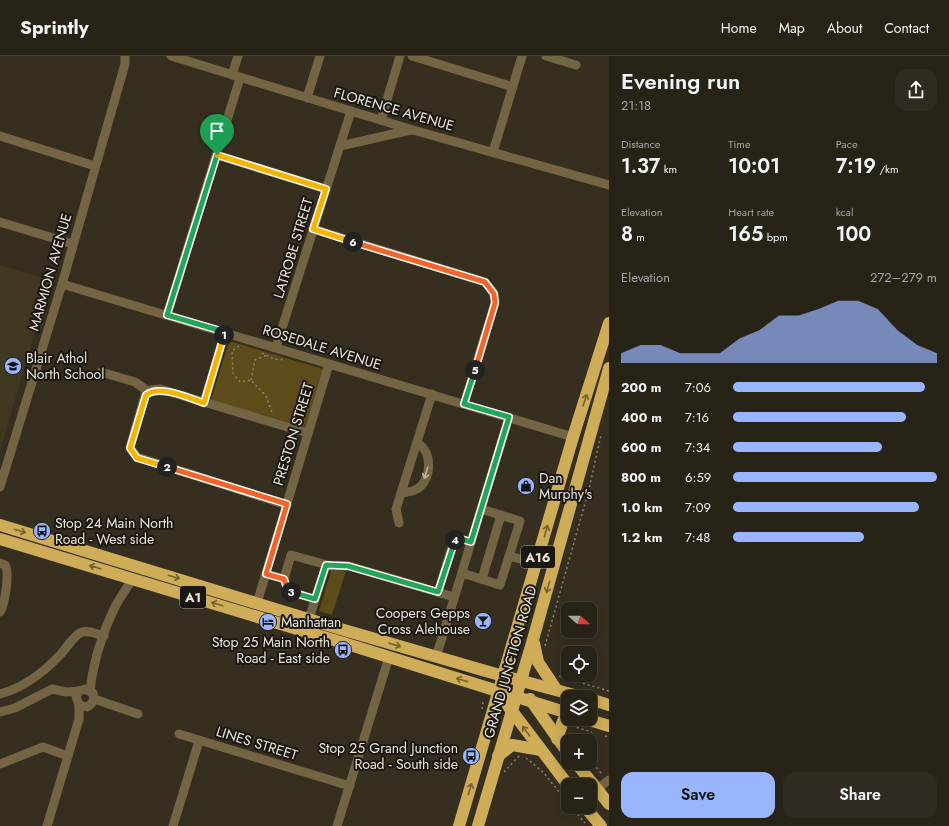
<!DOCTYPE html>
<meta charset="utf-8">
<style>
:root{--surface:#282317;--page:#302b20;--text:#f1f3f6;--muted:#a5a4a1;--line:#444036;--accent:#99b5fd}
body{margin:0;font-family:Jost,sans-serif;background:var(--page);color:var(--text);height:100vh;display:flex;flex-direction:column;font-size:15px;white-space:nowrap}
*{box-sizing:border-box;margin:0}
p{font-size:13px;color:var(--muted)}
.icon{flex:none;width:22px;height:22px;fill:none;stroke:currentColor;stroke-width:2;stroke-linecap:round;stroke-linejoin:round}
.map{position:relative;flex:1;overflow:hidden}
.sheet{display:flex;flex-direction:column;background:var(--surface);width:340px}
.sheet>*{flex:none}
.needle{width:26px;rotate:110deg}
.tools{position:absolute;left:561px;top:546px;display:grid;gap:8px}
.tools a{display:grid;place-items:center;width:36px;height:36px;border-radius:8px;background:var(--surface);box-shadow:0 2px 10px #0003,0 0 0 1px var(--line);font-size:20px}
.pin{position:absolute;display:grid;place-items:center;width:34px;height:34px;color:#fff;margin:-41px -17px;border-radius:50% 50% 50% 0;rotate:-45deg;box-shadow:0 0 4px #0007}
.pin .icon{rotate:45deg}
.km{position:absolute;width:20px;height:20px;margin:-10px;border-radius:50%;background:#222;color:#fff;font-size:11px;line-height:20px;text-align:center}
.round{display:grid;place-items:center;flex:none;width:42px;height:42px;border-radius:12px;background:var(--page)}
.headline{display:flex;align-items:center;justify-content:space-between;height:68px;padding:0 12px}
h1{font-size:22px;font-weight:600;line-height:30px}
.stats{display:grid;grid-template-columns:repeat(3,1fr);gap:6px;height:68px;padding:4px 12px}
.stats div{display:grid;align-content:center}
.stats b{font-size:20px;font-weight:600}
.stats small{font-size:11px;font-weight:400}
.stats p{font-size:11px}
.chart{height:112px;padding:8px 12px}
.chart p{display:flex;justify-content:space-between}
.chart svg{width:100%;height:72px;margin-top:4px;fill:var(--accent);opacity:.7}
.action{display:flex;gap:8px;margin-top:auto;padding:8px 12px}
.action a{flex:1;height:46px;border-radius:12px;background:var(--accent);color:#111;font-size:16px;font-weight:600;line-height:46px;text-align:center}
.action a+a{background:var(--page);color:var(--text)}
ul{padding:0 12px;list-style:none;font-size:13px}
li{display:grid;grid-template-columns:64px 48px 1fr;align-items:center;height:30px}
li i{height:10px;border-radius:5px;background:var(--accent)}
header{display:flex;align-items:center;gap:24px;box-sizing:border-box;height:56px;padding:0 20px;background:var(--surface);border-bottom:1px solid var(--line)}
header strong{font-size:19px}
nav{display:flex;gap:22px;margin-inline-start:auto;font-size:14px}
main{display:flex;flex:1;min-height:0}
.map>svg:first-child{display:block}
.built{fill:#413822}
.green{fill:#5e4b1a}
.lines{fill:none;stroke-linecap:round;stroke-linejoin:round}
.path{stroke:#8a8477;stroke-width:1.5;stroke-dasharray:2 3;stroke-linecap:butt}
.minor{stroke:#736544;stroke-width:9}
.highway{stroke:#cfac57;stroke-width:12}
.oneway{stroke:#756234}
.oneway2{stroke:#bab29e}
.split-1-casing{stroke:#fff;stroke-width:8}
.split-2-casing{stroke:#fff;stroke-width:8}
.split-3-casing{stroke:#fff;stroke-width:8}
.split-4-casing{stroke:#fff;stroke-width:8}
.split-5-casing{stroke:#fff;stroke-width:8}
.split-6-casing{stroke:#fff;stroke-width:8}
.split-7-casing{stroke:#fff;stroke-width:8}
.split-1{stroke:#22a559;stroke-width:5}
.split-2{stroke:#f5b400;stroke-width:5}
.split-3{stroke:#f0652b;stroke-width:5}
.split-4{stroke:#22a559;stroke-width:5}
.split-5{stroke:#22a559;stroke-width:5}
.split-6{stroke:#f0652b;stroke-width:5}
.split-7{stroke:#f5b400;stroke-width:5}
.labels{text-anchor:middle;stroke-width:4;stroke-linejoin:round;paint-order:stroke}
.shield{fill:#1b1710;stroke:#aba79d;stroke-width:1}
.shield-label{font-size:13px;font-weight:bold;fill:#e9e5da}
.street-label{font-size:14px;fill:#e9e5da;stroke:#1b1710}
.poi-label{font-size:14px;fill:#e9e5da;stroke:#1b1710;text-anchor:start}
</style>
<header>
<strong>Sprintly</strong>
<nav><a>Home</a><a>Map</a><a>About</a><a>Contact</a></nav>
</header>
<main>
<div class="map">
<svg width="609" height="770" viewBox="0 0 609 770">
<rect width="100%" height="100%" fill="#362f1f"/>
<path class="built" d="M0,209l50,15 -50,171z"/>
<g class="green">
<path d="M229,285l94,28 -18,58 -94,-27z"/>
<path d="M331,515h15l-14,44 -13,-4z"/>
</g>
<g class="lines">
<g class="path">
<path d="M239,290l-7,5 1,22 7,9 11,-2 15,16 7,19"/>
<path d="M262,297l12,6 11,1"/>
<path d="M251,324l4,-20 12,-5"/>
<path d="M545,590l44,-157 12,-54"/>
<path d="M559,620l50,15"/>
<path d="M482,653l1,-7"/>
<path d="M572,670l20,6"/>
<path d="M569,677l6,8"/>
<path d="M605,680l4,1"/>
<path d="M526,702l17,14 25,31"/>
<path d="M590,704l12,14"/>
<path d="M504,716l15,-16"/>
<path d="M571,751l14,16"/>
</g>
<g class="minor">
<path d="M171,0l242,74 196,55"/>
<path d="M412,0l101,31"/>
<path d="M546,0l30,9"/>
<path d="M232,19l6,-19"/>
<path d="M307,42l13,-42"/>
<path d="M381,64l19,-64"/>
<path d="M0,80l95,30"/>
<path d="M340,90l71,-16"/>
<path d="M493,96l29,-96"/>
<path d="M217,99l109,34"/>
<path d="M0,166l73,22"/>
<path d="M313,173l172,53 9,11 1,10 -31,101"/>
<path d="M62,228l511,153"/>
<path d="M167,259l73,-237"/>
<path d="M276,291l75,-236"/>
<path d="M101,316l34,10 14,10"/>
<path d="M204,347l21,-71"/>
<path d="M0,431l62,-203 63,-220v-8"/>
<path d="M401,437c6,-1 11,-1 16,-4 15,-9 16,-38 0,-46"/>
<path d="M287,449l-150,-48 -7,-9 15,-53 6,-5 9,-1 148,44"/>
<path d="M481,453l28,-92"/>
<path d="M399,467l-3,-14 36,-115"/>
<path d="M509,500l27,7"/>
<path d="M0,507l5,2c5,8 0,38 -5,47"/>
<path d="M266,518l18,5"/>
<path d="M482,523l19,-64"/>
<path d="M438,536l17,-55 16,5"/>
<path d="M315,543l-27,-8 -4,-12 7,-24 40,11h18l105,31"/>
<path d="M257,547l72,-239"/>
<path d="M309,563l17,-54"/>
<path d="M436,601c16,-50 30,-99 45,-148l39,12 -20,64 -38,-12"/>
<path d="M90,635c3,-28 13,-59 25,-84 5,-10 12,-19 18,-29"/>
<path d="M0,638c23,-6 45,-23 61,-40 5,-6 12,-17 19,-21 7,-4 16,1 24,3"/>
<path d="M94,643l44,15"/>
<path d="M0,656l15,-4 37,-19 14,3 13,-1"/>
<path d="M179,678l171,52"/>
<path d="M0,708l43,-17 25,9"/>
<path d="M597,733l12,-9"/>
<path d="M47,770l32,-107v-14l-3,-9 3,-5 6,-2 8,4c2,6 0,11 -6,14l-8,-2"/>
<path d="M173,770l26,-85"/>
<path d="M337,770l52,-169"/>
</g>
<g class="highway">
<path d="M0,469l344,105 159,46 79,21"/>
<path d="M0,483l347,105 221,69"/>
<path d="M534,587l4,19 18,27"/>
<path d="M530,643l38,54"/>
<path d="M590,643l19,6"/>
<path d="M508,650l60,79"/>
<path d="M586,663l23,7"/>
<path d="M557,683l6,-18 5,-4"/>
<path d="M498,700l14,-11 29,5"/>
<path d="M576,707l33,41"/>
<path d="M585,751l16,19"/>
<path d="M459,770l114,-389 36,-114"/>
<path d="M478,770l56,-190 75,-268"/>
</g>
</g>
<defs><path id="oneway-shaft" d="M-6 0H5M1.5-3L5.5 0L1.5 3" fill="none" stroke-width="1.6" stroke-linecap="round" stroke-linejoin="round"/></defs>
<g class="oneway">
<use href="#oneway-shaft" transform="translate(585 344) rotate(-72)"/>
<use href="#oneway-shaft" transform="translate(20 475) rotate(17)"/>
<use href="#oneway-shaft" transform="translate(546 475) rotate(-74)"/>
<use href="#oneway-shaft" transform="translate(95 511) rotate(-164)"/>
<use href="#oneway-shaft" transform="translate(174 521) rotate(17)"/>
<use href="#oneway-shaft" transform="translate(548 531) rotate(106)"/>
<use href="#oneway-shaft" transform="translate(217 548) rotate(-163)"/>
<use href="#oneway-shaft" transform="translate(395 589) rotate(16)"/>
<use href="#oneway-shaft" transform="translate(462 624) rotate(-162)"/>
<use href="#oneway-shaft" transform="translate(526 675) rotate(-127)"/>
<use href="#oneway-shaft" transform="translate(470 733) rotate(-73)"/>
</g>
<use class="oneway2" href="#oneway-shaft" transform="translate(426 417) rotate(107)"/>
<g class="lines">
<defs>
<path id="split-1" d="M217,99l-50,160 58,17 -1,3"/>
<path id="split-2" d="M167,411l-30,-9 -7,-10 16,-53c13,-11 43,3 58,8l20,-68"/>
<path id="split-3" d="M167,411l120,37 -21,70 18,5 4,12 3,1"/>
<path id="split-4" d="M291,536l24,7 11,-34 22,1 90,26 17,-52"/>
<path id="split-5" d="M455,484v-3l16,5 38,-125 -45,-13 11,-34"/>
<path id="split-6" d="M353,186l132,40 9,12 1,9 -20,67"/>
<path id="split-7" d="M217,99l109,34 -13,40 40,13"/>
</defs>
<use href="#split-1" class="split-1-casing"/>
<use href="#split-2" class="split-2-casing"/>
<use href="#split-3" class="split-3-casing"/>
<use href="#split-4" class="split-4-casing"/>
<use href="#split-5" class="split-5-casing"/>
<use href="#split-6" class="split-6-casing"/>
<use href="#split-7" class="split-7-casing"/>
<use href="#split-1" class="split-1"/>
<use href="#split-2" class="split-2"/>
<use href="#split-3" class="split-3"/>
<use href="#split-4" class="split-4"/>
<use href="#split-5" class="split-5"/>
<use href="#split-6" class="split-6"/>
<use href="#split-7" class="split-7"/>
</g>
<defs>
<symbol id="school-disc" viewBox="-11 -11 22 22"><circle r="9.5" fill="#99b5fd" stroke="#1b1710"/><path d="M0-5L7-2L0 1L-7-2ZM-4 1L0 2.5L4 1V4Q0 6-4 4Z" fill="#111"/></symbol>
<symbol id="shop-disc" viewBox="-11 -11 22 22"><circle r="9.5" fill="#99b5fd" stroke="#1b1710"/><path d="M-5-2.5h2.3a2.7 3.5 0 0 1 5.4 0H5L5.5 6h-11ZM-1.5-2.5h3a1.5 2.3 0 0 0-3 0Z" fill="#111"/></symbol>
<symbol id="bus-disc" viewBox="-11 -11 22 22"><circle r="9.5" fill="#99b5fd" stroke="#1b1710"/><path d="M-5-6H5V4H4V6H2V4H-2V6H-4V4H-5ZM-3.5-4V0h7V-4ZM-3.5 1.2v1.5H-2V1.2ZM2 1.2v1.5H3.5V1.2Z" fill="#111"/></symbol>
<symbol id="bar-disc" viewBox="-11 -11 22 22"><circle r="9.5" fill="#99b5fd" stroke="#1b1710"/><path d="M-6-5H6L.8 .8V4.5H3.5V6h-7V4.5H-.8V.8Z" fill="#111"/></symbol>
<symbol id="hotel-disc" viewBox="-11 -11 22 22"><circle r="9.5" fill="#99b5fd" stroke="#1b1710"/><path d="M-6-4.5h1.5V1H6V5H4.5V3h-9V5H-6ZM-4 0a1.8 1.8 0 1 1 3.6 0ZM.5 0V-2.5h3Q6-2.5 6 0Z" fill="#111"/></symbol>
</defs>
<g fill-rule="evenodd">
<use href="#school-disc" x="3" y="300" width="20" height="20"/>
<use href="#shop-disc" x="516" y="420" width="20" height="20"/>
<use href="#bus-disc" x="32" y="465" width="20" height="20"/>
<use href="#bar-disc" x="473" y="555" width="20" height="20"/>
<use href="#hotel-disc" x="258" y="556" width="20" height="20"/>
<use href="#bus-disc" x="333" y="584" width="20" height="20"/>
<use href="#bus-disc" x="461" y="690" width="20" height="20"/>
</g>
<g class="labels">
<g class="shield">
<rect x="521" y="490" width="34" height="22" rx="3"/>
<rect x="180" y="530" width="26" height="22" rx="3"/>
</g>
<g class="shield-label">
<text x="538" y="506">A16</text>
<text x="193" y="546">A1</text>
</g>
<g class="street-label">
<text transform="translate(394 53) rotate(16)" y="5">FLORENCE AVENUE</text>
<text transform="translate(293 192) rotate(-73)" y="5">LATROBE STREET</text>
<text transform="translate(50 216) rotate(-74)" y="5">MARMION AVENUE</text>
<text transform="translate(322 291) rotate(17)" y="5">ROSEDALE AVENUE</text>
<text transform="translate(293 378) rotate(-73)" y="5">PRESTON STREET</text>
<text transform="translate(510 606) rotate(-74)" y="5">GRAND JUNCTION ROAD</text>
<text transform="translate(257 687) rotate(17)" y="5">LINES STREET</text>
</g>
<g class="poi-label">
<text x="26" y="307">Blair Athol<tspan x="26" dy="16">North School</tspan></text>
<text x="539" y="427">Dan<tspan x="539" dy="16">Murphy's</tspan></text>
<text x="55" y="472">Stop 24 Main North<tspan x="55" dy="16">Road - West side</tspan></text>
<text x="470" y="562" text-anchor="end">Coopers Gepps<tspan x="470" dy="16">Cross Alehouse</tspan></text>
<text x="281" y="571">Manhattan</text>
<text x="330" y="591" text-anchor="end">Stop 25 Main North<tspan x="330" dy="16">Road - East side</tspan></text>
<text x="458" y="697" text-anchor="end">Stop 25 Grand Junction<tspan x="458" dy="16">Road - South side</tspan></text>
</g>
</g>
</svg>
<div class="tools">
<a><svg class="needle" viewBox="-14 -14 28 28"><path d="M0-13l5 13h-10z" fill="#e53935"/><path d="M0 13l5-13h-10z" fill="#a5a4a1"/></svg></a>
<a><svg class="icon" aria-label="locate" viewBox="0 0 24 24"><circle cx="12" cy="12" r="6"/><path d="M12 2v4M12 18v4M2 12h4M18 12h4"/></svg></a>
<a><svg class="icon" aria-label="layers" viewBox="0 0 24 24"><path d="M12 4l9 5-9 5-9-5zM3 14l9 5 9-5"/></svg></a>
<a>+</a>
<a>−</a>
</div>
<div class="pin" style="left:217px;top:99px;background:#1e9e55"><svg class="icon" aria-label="arrive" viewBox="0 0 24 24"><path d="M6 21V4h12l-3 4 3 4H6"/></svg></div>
<b class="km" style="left:224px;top:279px">1</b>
<b class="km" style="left:167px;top:411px">2</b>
<b class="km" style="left:291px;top:536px">3</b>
<b class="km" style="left:455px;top:484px">4</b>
<b class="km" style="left:475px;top:314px">5</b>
<b class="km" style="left:353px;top:186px">6</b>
</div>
<section class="sheet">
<div class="headline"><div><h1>Evening run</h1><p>21:18</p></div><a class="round"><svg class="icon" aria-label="share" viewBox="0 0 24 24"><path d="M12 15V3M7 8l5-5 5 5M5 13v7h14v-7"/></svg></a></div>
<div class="stats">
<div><p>Distance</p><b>1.37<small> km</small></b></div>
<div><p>Time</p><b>10:01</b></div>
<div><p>Pace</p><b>7:19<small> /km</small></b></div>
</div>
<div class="stats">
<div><p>Elevation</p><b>8<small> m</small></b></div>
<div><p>Heart rate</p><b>165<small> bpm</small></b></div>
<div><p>kcal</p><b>100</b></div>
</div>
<div class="chart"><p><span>Elevation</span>272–279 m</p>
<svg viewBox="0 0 160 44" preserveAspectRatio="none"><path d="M0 44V38L10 33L20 33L30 38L40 38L50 38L60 29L70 24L80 15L90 15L100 11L110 6L120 6L130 11L140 24L150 33L160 38V44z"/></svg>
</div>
<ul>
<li><b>200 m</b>7:06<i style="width:94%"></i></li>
<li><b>400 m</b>7:16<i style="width:85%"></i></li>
<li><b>600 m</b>7:34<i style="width:73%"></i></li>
<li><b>800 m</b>6:59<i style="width:100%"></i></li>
<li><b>1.0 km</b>7:09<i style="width:91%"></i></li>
<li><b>1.2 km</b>7:48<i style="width:64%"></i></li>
</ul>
<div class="action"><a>Save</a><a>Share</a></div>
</section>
</main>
